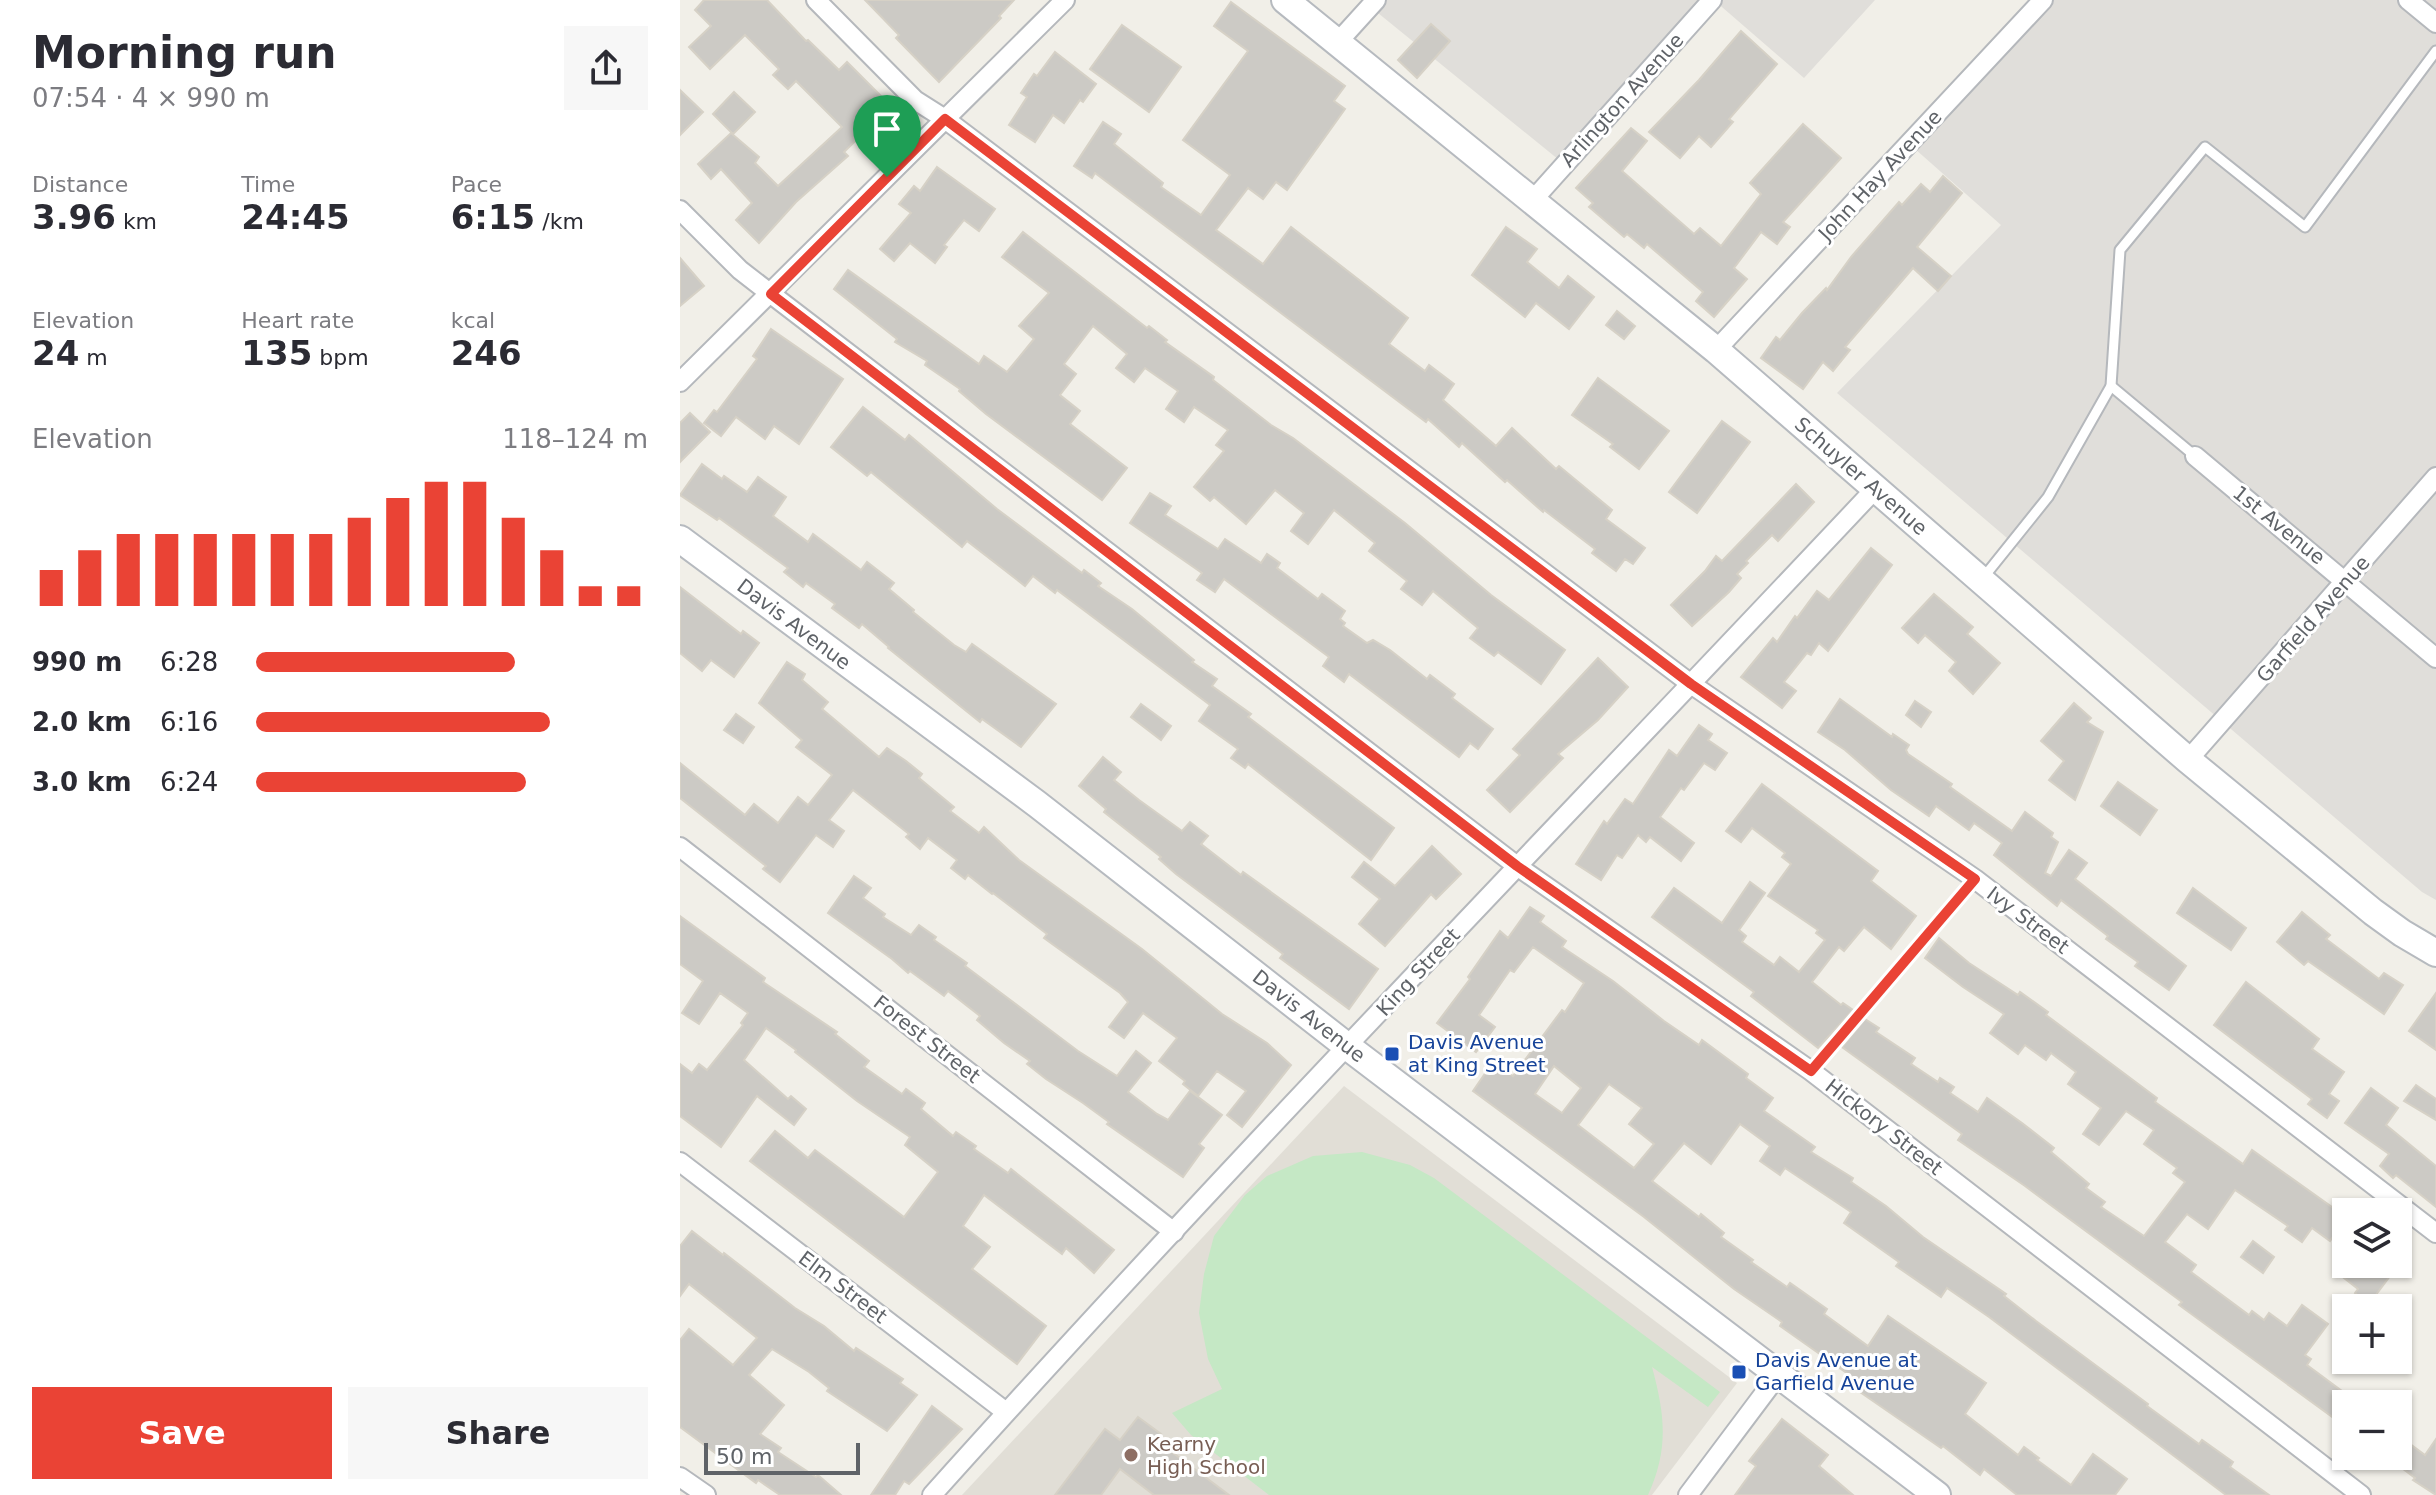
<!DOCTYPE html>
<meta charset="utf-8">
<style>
:root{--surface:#fff;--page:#f7f7f7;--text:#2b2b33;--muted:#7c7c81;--accent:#ea4335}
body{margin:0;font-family:"DejaVu Sans",sans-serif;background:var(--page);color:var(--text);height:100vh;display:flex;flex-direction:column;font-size:30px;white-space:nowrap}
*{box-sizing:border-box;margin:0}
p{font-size:26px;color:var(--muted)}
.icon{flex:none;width:44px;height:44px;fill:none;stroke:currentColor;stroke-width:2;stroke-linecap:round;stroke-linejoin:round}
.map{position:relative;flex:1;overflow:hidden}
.drawer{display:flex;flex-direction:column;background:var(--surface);width:680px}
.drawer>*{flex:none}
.controls{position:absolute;left:1652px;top:1198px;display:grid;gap:16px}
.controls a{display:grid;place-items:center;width:80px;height:80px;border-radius:0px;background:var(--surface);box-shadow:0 2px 6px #0004;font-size:40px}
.scale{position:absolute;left:24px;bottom:20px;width:156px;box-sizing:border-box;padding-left:8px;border:4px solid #5f6368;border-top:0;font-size:22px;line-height:28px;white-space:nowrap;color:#5f6368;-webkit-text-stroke:6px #fff;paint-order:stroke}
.pin{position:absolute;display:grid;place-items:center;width:68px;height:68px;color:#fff;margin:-82px -34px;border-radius:50% 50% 50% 0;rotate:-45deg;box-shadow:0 0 8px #0007}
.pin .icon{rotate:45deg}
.round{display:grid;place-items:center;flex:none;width:84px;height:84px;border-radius:0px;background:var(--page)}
.head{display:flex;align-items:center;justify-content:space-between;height:136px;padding:0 32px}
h1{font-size:44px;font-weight:700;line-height:60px}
.metrics{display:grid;grid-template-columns:repeat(3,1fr);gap:12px;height:136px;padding:8px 32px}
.metrics div{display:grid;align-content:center}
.metrics b{font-size:34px;font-weight:700}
.metrics small{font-size:22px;font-weight:400}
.metrics p{font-size:22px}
.chart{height:224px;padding:16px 32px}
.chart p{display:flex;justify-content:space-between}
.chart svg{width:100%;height:144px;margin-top:8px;stroke:var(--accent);stroke-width:6}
.primary-button{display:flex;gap:16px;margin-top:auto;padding:16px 32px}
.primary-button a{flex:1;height:92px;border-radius:0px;background:var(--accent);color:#fff;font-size:32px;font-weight:700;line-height:92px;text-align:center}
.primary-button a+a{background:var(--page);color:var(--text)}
ul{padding:0 32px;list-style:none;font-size:26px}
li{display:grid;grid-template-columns:128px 96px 1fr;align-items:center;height:60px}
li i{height:20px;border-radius:10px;background:var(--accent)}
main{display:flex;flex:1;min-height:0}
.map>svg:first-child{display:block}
.industrial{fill:#e0deda}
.education{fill:#e1ded6}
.green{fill:#c5e8c5}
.building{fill:#cccac5;stroke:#d6d1c6;stroke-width:2;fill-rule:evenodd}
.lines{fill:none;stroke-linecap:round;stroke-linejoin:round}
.lane-casing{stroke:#b5b8bc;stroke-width:13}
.street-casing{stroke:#b5b8bc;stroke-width:22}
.secondary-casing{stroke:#b6babf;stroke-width:30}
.lane{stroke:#fff;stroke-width:9}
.street{stroke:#fff;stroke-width:18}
.secondary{stroke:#fff;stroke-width:26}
.route-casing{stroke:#fff;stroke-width:16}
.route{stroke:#ea4335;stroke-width:10}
.transit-dot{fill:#1a4fb4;stroke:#fff;stroke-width:3}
.education-dot{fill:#8d6e63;stroke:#fff;stroke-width:3}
.labels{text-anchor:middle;stroke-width:6;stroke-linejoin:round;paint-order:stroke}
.street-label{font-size:20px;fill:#5f6368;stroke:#fff}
.transit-label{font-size:20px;fill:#164399;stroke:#fff;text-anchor:start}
.education-label{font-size:20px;fill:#785e54;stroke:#fff;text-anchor:start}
</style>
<main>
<section class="drawer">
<div class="head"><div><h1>Morning run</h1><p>07:54 · 4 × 990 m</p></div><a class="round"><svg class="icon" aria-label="share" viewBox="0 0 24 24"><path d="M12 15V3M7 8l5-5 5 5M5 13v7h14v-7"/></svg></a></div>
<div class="metrics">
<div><p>Distance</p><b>3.96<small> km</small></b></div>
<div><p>Time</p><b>24:45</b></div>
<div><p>Pace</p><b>6:15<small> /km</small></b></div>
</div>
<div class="metrics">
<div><p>Elevation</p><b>24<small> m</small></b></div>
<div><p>Heart rate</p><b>135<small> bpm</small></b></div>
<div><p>kcal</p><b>246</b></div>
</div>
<div class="chart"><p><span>Elevation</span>118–124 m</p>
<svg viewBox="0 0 160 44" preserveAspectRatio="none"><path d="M5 44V33M15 44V27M25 44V22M35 44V22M45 44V22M55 44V22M65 44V22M75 44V22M85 44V17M95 44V11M105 44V6M115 44V6M125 44V17M135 44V27M145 44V38M155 44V38"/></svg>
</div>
<ul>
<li><b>990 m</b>6:28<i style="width:66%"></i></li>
<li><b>2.0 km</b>6:16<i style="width:75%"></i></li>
<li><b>3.0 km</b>6:24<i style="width:69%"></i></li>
</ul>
<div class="primary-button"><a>Save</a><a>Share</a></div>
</section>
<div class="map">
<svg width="1756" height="1495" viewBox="0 0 1756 1495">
<rect width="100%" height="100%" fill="#f1efe8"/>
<g class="industrial">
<path d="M682,0h513l-71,78 -89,-77 -151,163z"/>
<path d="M1354,0h402v900l-14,-8 -585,-499 164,-168 -95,-84z"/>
</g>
<path class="education" d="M664,1086l393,297 -85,112h-690z"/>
<path class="green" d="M682,1152l48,13 24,13 286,214 -12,15 -56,-40c13,48 17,82 -4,128h-379l-78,-60 -19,-22 50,-24 -14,-30 -9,-46 5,-39 10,-38 31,-41 22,-19 46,-20z"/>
<g class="building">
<path d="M24,0h63l39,41 2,-1 31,30 8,-8 44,44 -47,46 4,4 -52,46 -37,41 -23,-23 16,-17 -31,-34 -10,10 -13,-15 33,-31 28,24 -4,6 23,23 64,-59 -46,-46 -8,8 -15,-14 6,-6 -34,-34 -35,34 -21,-22 22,-21 -16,-16z"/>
<path d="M185,0h149l-15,16 2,2 -62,64 -43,-44 3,-3z"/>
<path d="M551,2l114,84 -11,15 11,8 -58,81 -11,-8 -13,17 -15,-11 -32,42 47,34 28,-37 117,91 -19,26 36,27 4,-6 25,19 -11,16 53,46 16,-18 44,41 3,-3 53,44 -6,9 39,29 -12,16 -8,-5 -9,12 -24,-18 3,-4 -51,-39 -1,2 -36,-32 -2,2 -43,-39 -3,4 -31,-28 -2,3 -331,-249 -3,5 -18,-12 29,-44 18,12 -7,10 49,39 -2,4 40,28 29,-40 -47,-35 65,-89 -34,-25z"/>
<path d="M751,24l19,17 -33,37 -19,-18z"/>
<path d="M442,25l59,42 -32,45 -59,-43z"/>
<path d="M1061,31l36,33 -48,55 4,3 -22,25 -12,-11 -19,22 -31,-26 50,-52z"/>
<path d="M375,52l41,32 -13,18 -3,-2 -16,23 -11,-8 -18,27 -26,-17 18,-28 -6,-4 13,-19 3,2z"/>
<path d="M0,90l23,22 -23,23z"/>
<path d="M54,92l21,20 -22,22 -20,-20z"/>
<path d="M1123,124l38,34 -58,64 7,5 -13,17 -16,-12 -27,36 13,11 -33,38 -18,-16 7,-9 -56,-48 -3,4 -17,-14 -3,3 -35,-30 4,-4 -17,-15 55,-60 16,13 -25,30 72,63 6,-6 21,18 40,-52 -11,-11z"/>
<path d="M257,167l58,42 -16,22 -15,-11 -20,25 3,2 -12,16 -25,-20 -16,18 -14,-12 31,-36 -12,-9 15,-18 6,5z"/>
<path d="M1263,176l19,17 -45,54 34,29 -13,15 -25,-23 -68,79 5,3 -17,21 -10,-9 -20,27 -42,-31 15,-21 4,3 22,-27 24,-25 1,2 24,-33 48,-55 3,3 19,-21 9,8z"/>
<path d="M826,227l31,22 -10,13 32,26 9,-12 26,21 -25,32 -33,-26 -11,14 -53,-42z"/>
<path d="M343,232l124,96 2,-2 18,14 -2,2 49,35 -1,3 58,45 22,13 112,85 86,72 74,55 -24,34 -43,-32 -4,4 -24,-18 8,-10 -45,-37 -11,14 -21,-16 6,-8 -38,-30 6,-8 -41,-33 -26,34 -17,-13 13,-18 -29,-23 -29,34 -32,-27 -4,4 -16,-14 30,-36 -8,-6 12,-15 -34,-23 -10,15 -18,-13 12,-18 -33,-23 -11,14 -18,-14 11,-14 -34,-28 -29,38 12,10 -16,21 20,16 -10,13 57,44 -25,32 -116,-86 -27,-23 1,-2 -35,-24 2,-4 -32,-19 2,-3 -63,-50 14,-19 131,94 5,-8 23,16 27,-33 -15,-13 30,-33 -47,-36z"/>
<path d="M0,258l24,28 -24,20z"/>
<path d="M937,311l18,15 -11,13 -18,-14z"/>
<path d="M91,329l72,50 -44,65 -25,-18 -9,13 -29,-22 -15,19 -17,-13 10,-13 3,2 40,-53 -4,-3z"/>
<path d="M918,378l71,53 -30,38 -29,-22 3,-3 -41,-29z"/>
<path d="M183,407l42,33 4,-5 88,74 85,64 2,-3 17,13 -3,3 34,23 62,51 -2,2 25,17 -5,7 39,28 -3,3 146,111 -23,32 -123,-96 -3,4 -14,-10 7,-9 -39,-28 11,-16 -153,-115 -2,3 -22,-17 -8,10 -58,-45 -5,6 -91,-75 -4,4 -36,-29z"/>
<path d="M10,413l20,19 -30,30v-39z"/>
<path d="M1042,421l28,21 -53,71 -28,-21z"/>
<path d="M22,464l20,15 2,-3 23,16 11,-15 28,20 -13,19 35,26 5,-8 48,36 6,-8 27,21 -5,6 25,21 -1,2 41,33 12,7 6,-8 84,60 -35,43 -39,-28 -2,3 -92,-74 1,-1 -27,-23 -3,4 -27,-20 3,-4 -29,-21 -3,4 -19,-15 4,-4 -69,-50 -2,2 -37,-25z"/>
<path d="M1116,484l18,18 -36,39 -6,-6 -26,26 2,2 -11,11 4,4 -12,14 -37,34 -21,-21 34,-34 11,-15 6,5z"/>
<path d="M470,493l21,13 -6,9 53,34 7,-10 36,24 6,-9 13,9 -3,5 41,31 4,-5 23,17 -5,8 5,4 -2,3 24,17 6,-3 17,10 37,29 3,-4 25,19 -3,4 41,31 -15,20 -8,-6 -11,14 -110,-83 -5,8 -21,-16 6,-9 -105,-78 -9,13 -18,-12 5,-7 -72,-50z"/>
<path d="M1191,548l21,17 -64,86 -9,-8 -8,12 -4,-2 -23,29 12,9 -14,17 -41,-31 32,-39 4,4 18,-26 2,2 20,-27 12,9z"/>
<path d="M0,587l61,47 2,-3 16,12 -25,34 -23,-17 -9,11 -22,-18z"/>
<path d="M1254,594l39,33 -6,7 33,29 -27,31 -24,-23 7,-9 -31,-27 -7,8 -16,-15z"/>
<path d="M918,658l30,29 -30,33 -40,34 5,4 -53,54 -23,-22 33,-35 -7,-6z"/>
<path d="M107,662l18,12 -3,6 26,22 -6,7 57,48 8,-9 19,13 16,13 -3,4 35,29 -4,4 29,22 5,-6 35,33 123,89 80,65 45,29 24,22 -49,62 -15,-12 19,-24 -29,-20 -19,25 -15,-12 2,-3 -26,-20 18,-23 -34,-25 -19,25 -15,-11 19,-25 -8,-9 -76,-55 3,-4 -54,-41 -1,1 -24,-19 -3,4 -14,-11 6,-8 -29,-22 -8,11 -14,-12 3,-3 -56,-44 -24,30 15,11 -11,16 -17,-12 -36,47 -17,-13 3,-3 -86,-68v-35l65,52 9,-11 24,19 20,-26 10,8 24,-30 -36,-28 6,-7 -43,-37z"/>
<path d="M1160,699l52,38 1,-3 16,11 -3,5 2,4 44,30 -2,3 62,44 13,-19 28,21 -2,4 7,5 -13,31 6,3 18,-26 18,13 -12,16 111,87 -17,24 -34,-24 3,-4 -32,-23 2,-3 -47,-36 -4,6 -63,-51 8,-12 -28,-20 -5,7 -33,-24 -7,10 -38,-26 -46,-40 -27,-18z"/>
<path d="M1235,701l16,11 -10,15 -15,-12z"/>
<path d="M1394,703l17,15 -4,4 16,10 -28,68 -26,-20 15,-19 -23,-20z"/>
<path d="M461,704l30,22 -10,14 -30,-23z"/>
<path d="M56,714l18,13 -11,16 -19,-13z"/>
<path d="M1019,725l13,9 -4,6 19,13 -12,17 -11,-7 -20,27 -3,-2 -21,29 34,26 -13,18 -31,-24 -4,5 -8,-7 -16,23 -5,-3 -16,25 -25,-16 28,-43 3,3 18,-25 8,5 36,-54 8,6z"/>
<path d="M423,757l18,15 -7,8 25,20 43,31 8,-9 18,14 -7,8 40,31 2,-3 135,97 -29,40 -69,-51 3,-4 -107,-80 -17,-15 2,-2 -57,-45 2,-3 -27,-23z"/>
<path d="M1438,782l39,28 -17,25 -39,-29z"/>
<path d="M1082,784l116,87 -7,10 45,35 -25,33 -27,-22 -20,24 -5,-4 -27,35 29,23 2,-2 10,7 -35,38 -67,-52 3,-4 -102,-75 22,-29 48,35 28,-41 15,11 -26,37 7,6 -4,6 32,23 6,-8 19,15 26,-32 -9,-7 2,-3 -50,-34 23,-32 -9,-7 3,-4 -33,-25 -11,14 -15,-11z"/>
<path d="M752,846l29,28 -25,25 -5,-5 -46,52 -26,-22 21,-25 -28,-22 12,-15 31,24z"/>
<path d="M174,876l17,12 -8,10 22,16 -2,3 28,18 8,-10 17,12 -2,3 33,23 -2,3 113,85 39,25 19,-25 15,12 -23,29 29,22 11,6 22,-29 32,24 -23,29 5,4 -21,29 -76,-53 2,-2 -26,-19 -37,-24 -19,-15 3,-3 -26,-18 -27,-23 3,-4 -32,-25 -4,5 -34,-25 -2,2 -16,-14 -64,-46z"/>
<path d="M1513,888l53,40 -15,22 -54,-37z"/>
<path d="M850,907l14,9 -4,6 26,19 -4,6 51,34 51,40 35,24 3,-5 46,34 -2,4 27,20 -9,13 51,36 -4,5 42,26 -2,4 35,24 37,31 83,57 -2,2 32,25 112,83 -1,2 52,38 3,-4 31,22 -3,5 39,28h-43l-237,-178 -42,-29 -6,9 -45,-31 3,-4 -55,-39 7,-11 -66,-44 -5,7 -20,-14 10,-15 -30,-22 -29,40 -27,-21 -32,38 47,36 2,-3 23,19 -3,4 32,23 -2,2 36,25 3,-4 37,26 -3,5 44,32 20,-30 98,67 -21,31 53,41 6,-8 15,11 -2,2 34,25 22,-31 34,25 -12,16h-98l-33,-26 -4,6 -37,-29 -2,2 -97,-67 4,-7 -68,-48 2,-4 -48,-33 -90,-72 -171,-126 20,-29 20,14 49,-66 3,2 19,-29 -51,-36 -19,25 -4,-2 -31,45 16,12 -19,25 -39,-29 33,-44 -2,-2 32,-46 8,7zM874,1066l27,22 -19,25 -27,-19zM929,1084l33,24 -13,16 25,20 -20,24 -56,-43z"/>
<path d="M1622,912l28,23 -4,4 53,40 5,-6 19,12 -19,29 -76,-53 -4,4 -27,-23z"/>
<path d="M0,916l85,62 -2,4 74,50 -2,2 34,27 -5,6 38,27 4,-5 19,14 -4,6 32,27 3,-4 20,14 -2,3 34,24 3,-4 103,81 -20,23 -28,-25 -4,6 -78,-59 -21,31 27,21 -18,22 74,57 -29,38 -267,-203 25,-30 33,27 7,-8 89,67 34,-45 -33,-27 5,-8 -53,-36 -62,-49 1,-2 -30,-22 -22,32 44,39 3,-3 15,13 -12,16 -37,-29 -36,51 -41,-31v-52l12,9 7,-9 8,6 36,-45 -2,-2 7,-10 -28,-20 -21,31 -17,-11 21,-32 -23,-17z"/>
<path d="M1259,938l30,25 49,32 2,-3 28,20 -2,3 111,83 -2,4 88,62 9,-14 94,67 -16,24 -18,-13 -10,14 -17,-12 3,-4 -53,-36 -27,39 -21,-15 -22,28 31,23 -5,7 58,43 3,-4 12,9 5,-7 18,13 15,-21 26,19 -23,31 6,4 -4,6 39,29v33l-167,-122 3,-3 -157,-116 -67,-46 4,-6 -120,-87 23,-28 14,9 -3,4 39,26 -4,6 27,18 2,-4 14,9 -4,6 28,19 9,-14 35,25 32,25 -3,4 38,32 -3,4 19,14 -4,5 43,29 41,-54 -12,-9 4,-5 -33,-24 10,-14 -28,-19 -27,34 -16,-11 18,-26 -33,-24 8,-12 -25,-19 -5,7 -21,-15 -7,9 -28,-21 14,-19 -41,-27 -38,-29z"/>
<path d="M1566,982l73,57 -7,10 32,23 -15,22 10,7 -12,17 -19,-14 4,-5 -98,-74z"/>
<path d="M1756,993v57l-27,-19z"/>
<path d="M1736,1085l20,14v21l-32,-19z"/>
<path d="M1691,1088l27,20 -12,17 50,41v41l-40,-32 -3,3 -13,-12 9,-12 -44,-31z"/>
<path d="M12,1231l31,24 1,-2 71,55 29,18 30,25 2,-3 47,31 -3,4 17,12 -30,36 -60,-40 2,-3 -20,-16 -37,-23 -23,26 35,30 -24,29 21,14 -3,4 38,25 2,-2 23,20h-61l-22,-15 -2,3 -76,-56v-87l9,-11 44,36 24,-27 -68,-54 -9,12v-50z"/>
<path d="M1573,1241l21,16 -11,16 -22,-16z"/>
<path d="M1667,1264h52l-30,40 -14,-11 3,-4 -19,-15z"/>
<path d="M252,1406l30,23 -53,55 -5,-3 -9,14h-24z"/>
<path d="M458,1417l23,17 -5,6 73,55h-75l-34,-26 -19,26h-46l50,-66 15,11z"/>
<path d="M1102,1419l46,36 -9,11 34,29h-118l21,-29 -7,-5z"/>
<path d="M1718,1435l27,20 11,-16v56l-23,-15 2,-2 -29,-22h12z"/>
</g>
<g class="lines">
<defs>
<g id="lane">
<path d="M1431,386l84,70"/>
<path d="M1303,578l65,-81 63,-111 9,-136 85,-103 100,80 131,-176"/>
<path d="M1131,1071l164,-192"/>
</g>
<g id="street">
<path d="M136,0l99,100 30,19 746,565 284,195 461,354"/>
<path d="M1728,0l28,23"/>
<path d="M657,43l39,-43"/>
<path d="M852,201l180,-201"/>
<path d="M0,210l60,60 31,24 746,572 294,205 550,424"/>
<path d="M1036,350l327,-350"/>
<path d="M0,382l385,-382"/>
<path d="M1515,456l241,202"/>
<path d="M1508,760l248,-283"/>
<path d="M0,847l494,385"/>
<path d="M0,1162l326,250"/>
<path d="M0,1477l26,18"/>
<path d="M252,1495c307,-342 629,-672 944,-1007"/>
<path d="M1008,1495l90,-120"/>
</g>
<g id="secondary">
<path d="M605,0l431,350 472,410 185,152 29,21 34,20"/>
<path d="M0,539l357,265 311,243 589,448"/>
</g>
</defs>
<use href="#lane" class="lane-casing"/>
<use href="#street" class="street-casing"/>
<use href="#secondary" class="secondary-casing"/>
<use href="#lane" class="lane"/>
<use href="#street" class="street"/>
<use href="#secondary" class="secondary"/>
</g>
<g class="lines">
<defs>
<path id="route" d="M265,119l746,565 284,195 -164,192 -294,-205 -746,-572z"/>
</defs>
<use href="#route" class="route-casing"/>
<use href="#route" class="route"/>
</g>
<g class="transit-dot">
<rect x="704" y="1046" width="16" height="16" rx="4"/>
<rect x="1051" y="1364" width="16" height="16" rx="4"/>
</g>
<circle class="education-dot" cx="451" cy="1455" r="8"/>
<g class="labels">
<g class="street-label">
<text transform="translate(942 100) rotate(-48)" y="7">Arlington Avenue</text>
<text transform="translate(1200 175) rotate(-47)" y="7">John Hay Avenue</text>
<text transform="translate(1181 476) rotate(41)" y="7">Schuyler Avenue</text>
<text transform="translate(1599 525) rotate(39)" y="7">1st Avenue</text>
<text transform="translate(1633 619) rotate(-49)" y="7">Garfield Avenue</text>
<text transform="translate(114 624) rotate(37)" y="7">Davis Avenue</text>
<text transform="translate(1348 920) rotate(37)" y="7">Ivy Street</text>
<text transform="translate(738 972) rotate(-47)" y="7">King Street</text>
<text transform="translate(629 1016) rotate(38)" y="7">Davis Avenue</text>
<text transform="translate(247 1039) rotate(38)" y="7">Forest Street</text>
<text transform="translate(1204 1127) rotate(38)" y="7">Hickory Street</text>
<text transform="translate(163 1287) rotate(37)" y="7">Elm Street</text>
</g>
<g class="transit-label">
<text x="728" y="1049">Davis Avenue<tspan x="728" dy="23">at King Street</tspan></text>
<text x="1075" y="1367">Davis Avenue at<tspan x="1075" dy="23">Garfield Avenue</tspan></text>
</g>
<g class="education-label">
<text x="467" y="1451">Kearny<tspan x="467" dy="23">High School</tspan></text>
</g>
</g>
</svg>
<div class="controls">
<a><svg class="icon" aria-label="layers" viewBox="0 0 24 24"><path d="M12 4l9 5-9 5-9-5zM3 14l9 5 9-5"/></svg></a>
<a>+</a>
<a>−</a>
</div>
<div class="scale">50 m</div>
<div class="pin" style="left:207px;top:177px;background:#1e9e55"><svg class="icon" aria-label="arrive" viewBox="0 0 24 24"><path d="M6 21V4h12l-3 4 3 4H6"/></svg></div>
</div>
</main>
